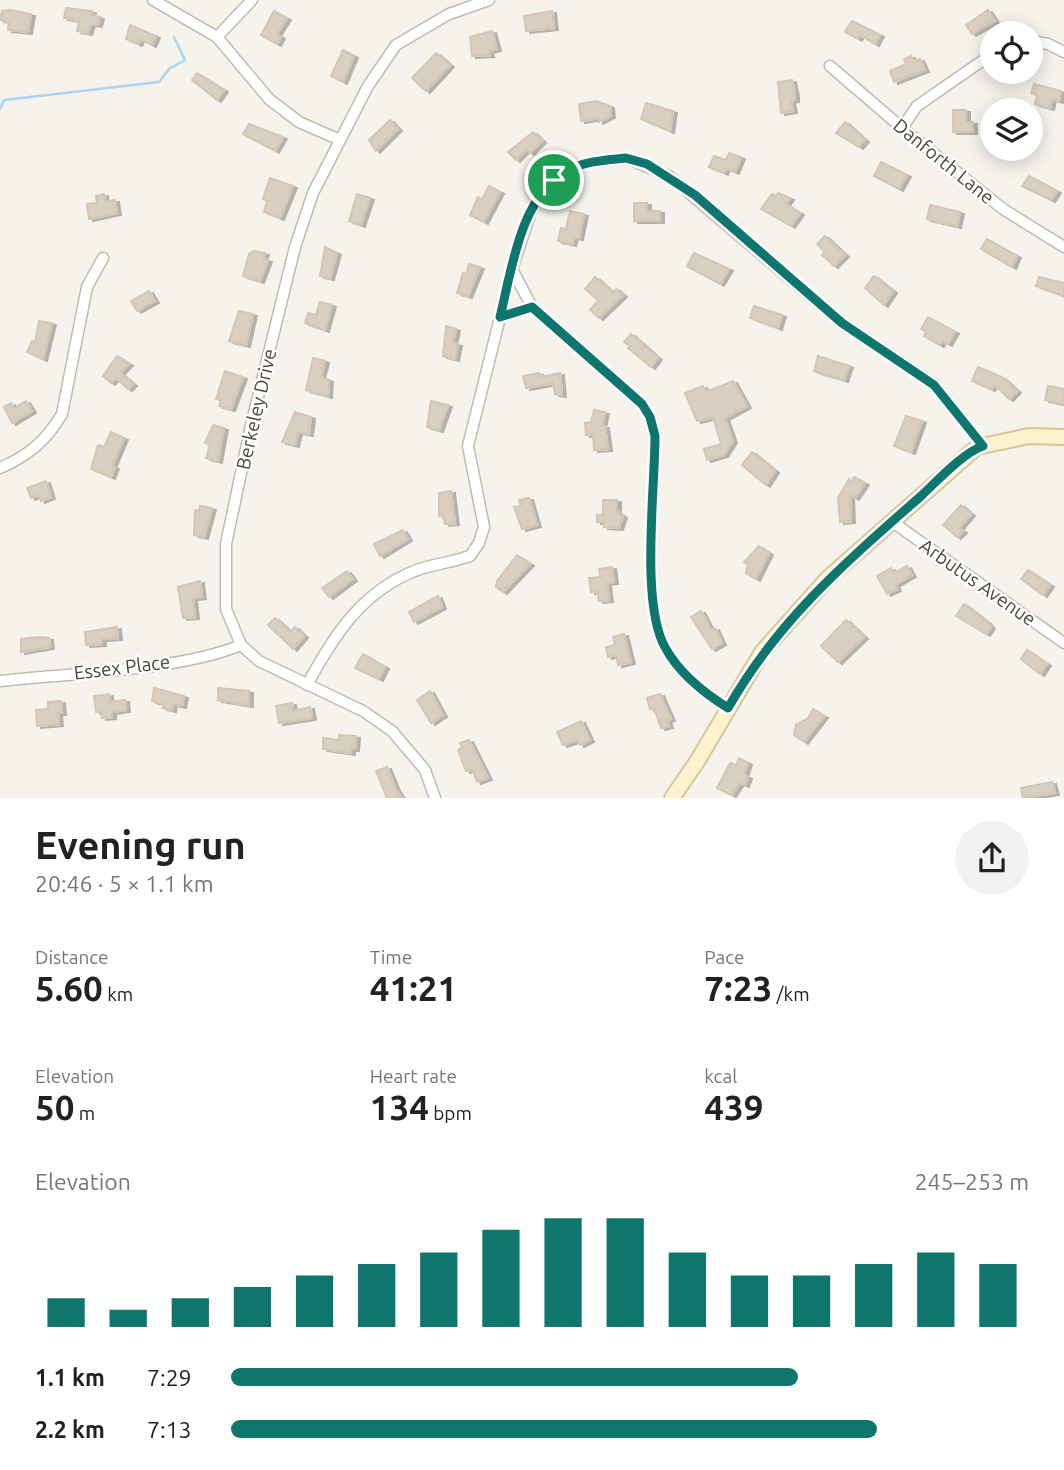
<!DOCTYPE html>
<meta charset="utf-8">
<style>
:root{--surface:#fff;--page:#f2f2f2;--text:#222;--muted:#767676;--accent:#0f766e}
body{margin:0;font-family:Ubuntu,sans-serif;background:var(--page);color:var(--text);height:100vh;display:flex;flex-direction:column;font-size:26px;white-space:nowrap}
*{box-sizing:border-box;margin:0}
p{font-size:23px;color:var(--muted)}
.icon{flex:none;width:38px;height:38px;fill:none;stroke:currentColor;stroke-width:2;stroke-linecap:round;stroke-linejoin:round}
.map{position:relative;height:798px;overflow:hidden}
.panel{display:flex;flex-direction:column;background:var(--surface);flex:1}
.panel>*{flex:none}
.tools{position:absolute;left:980px;top:21px;display:grid;gap:14px}
.tools a{display:grid;place-items:center;width:63px;height:63px;border-radius:50%;background:var(--surface);box-shadow:0 4px 18px #0003;font-size:35px}
.pin{position:absolute;display:grid;place-items:center;width:60px;height:60px;color:#fff;margin:-30px;border:4px solid #fff;border-radius:50%;box-shadow:0 2px 7px #0007}
.round{display:grid;place-items:center;flex:none;width:74px;height:74px;border-radius:37px;background:var(--page)}
.summary{display:flex;align-items:center;justify-content:space-between;height:119px;padding:0 35px}
h1{font-size:38px;font-weight:700;line-height:52px}
.figures{display:grid;grid-template-columns:repeat(3,1fr);gap:10px;height:119px;padding:7px 35px}
.figures div{display:grid;align-content:center}
.figures b{font-size:35px;font-weight:700}
.figures small{font-size:19px;font-weight:400}
.figures p{font-size:19px}
.chart{height:196px;padding:14px 35px}
.chart p{display:flex;justify-content:space-between}
.chart svg{width:100%;height:126px;margin-top:7px;stroke:var(--accent);stroke-width:6}
ul{padding:0 35px;list-style:none;font-size:23px}
li{display:grid;grid-template-columns:112px 84px 1fr;align-items:center;height:52px}
li i{height:18px;border-radius:9px;background:var(--accent)}
.map>svg:first-child{display:block}
.lines{fill:none;stroke-linecap:round;stroke-linejoin:round}
.stream{stroke:#a9d4f2;stroke-width:2.5}
.building{fill:#d8cfc1;stroke:#d3c7b4;stroke-width:2;filter:url(#shadow)}
.minor-casing{stroke:#c2bbae;stroke-width:13}
.secondary-casing{stroke:#d6c79b;stroke-width:18}
.minor{stroke:#fff;stroke-width:10}
.secondary{stroke:#fff3cd;stroke-width:14}
.route-casing{stroke:#fff;stroke-width:14}
.route{stroke:#0f766e;stroke-width:9}
.labels{text-anchor:middle;stroke-width:5;stroke-linejoin:round;paint-order:stroke}
.street-label{font-size:19px;fill:#4b4439;stroke:#fff}
</style>
<div class="map">
<svg width="1064" height="798" viewBox="0 0 1064 798">
<defs>
<filter id="shadow"><feDropShadow dx="4" dy="2" stdDeviation="0" flood-color="#0004"/></filter>
</defs>
<rect width="100%" height="100%" fill="#f6f3ec"/>
<g class="lines">
<path class="stream" d="M0,109l4,-9 155,-18 10,-13 16,-9 -11,-23"/>
</g>
<g class="building">
<path d="M66,8l26,3 -1,4 9,2 -2,8 -7,-1 -3,9 -11,-2 2,-10 -15,-3z"/>
<path d="M11,10l20,4 -3,18 -20,-2 1,-8 -9,-2 2,-9z"/>
<path d="M988,10l7,11 -23,13 -6,-9z"/>
<path d="M274,11l13,7 -10,16 4,3 -4,7 -16,-9z"/>
<path d="M552,11l2,17 -28,3 -2,-15z"/>
<path d="M852,21l28,14 -5,9 -15,-9 -2,4 -13,-7z"/>
<path d="M130,25l26,11 -4,9 -11,-6 -3,5 -12,-5z"/>
<path d="M492,31l5,18 -8,2 1,4 -18,1 -2,-19z"/>
<path d="M343,50l11,6 -11,26 -12,-6z"/>
<path d="M436,53l14,12 -24,26 -14,-13z"/>
<path d="M911,56l3,5 6,-2 5,11 -31,12 -4,-11 16,-7 -2,-5z"/>
<path d="M197,73l27,17 -7,10 -25,-20z"/>
<path d="M792,80l3,14v6l-4,1 2,10 -12,2 -3,-31z"/>
<path d="M1034,84l27,7 -2,10 -7,-2 -2,9 -15,-4 2,-9 -6,-2z"/>
<path d="M596,101l14,5 1,10 -12,6v-4l-18,3 -2,-17z"/>
<path d="M646,103l27,8 -3,20 -29,-12z"/>
<path d="M953,110h13v12h7v10h-20z"/>
<path d="M390,120l8,9 -22,22 -7,-11z"/>
<path d="M845,122l20,18 -6,7 -23,-14z"/>
<path d="M249,124l34,13 -8,14 -32,-17z"/>
<path d="M533,132l9,9 -12,12 -4,-3 -10,10 -8,-8z"/>
<path d="M729,153l12,4 -6,15 -9,-4 -2,5 -15,-6 5,-11 12,4z"/>
<path d="M881,162l26,13 -8,14 -25,-13z"/>
<path d="M1029,176l28,15 -6,9 -29,-14z"/>
<path d="M270,178l23,8 -13,32 -16,-6 3,-11 -4,-2z"/>
<path d="M489,186l11,6 -16,30 -14,-7 8,-18 4,2z"/>
<path d="M778,193l12,5 -4,6 14,9 -9,13 -30,-17 11,-15 4,2z"/>
<path d="M104,194l1,8 10,-2 2,13 -28,6 -2,-15 10,-1 -1,-7z"/>
<path d="M357,194l13,4 -9,27 -12,-4z"/>
<path d="M634,203h13v8h13v10h-26z"/>
<path d="M930,205l30,7 -3,14 -30,-7z"/>
<path d="M570,211l14,3 -5,24 -5,-1 -2,7 -14,-3 3,-13 5,1z"/>
<path d="M825,236l20,19 -11,11 -12,-11 3,-3 -8,-8z"/>
<path d="M987,239l30,17 -5,11 -31,-18z"/>
<path d="M325,247l12,6 -7,25 -10,-2z"/>
<path d="M254,251l11,2 -2,6 5,1 -8,21 -17,-5 6,-22z"/>
<path d="M694,253l35,16 -9,15 -33,-18z"/>
<path d="M469,264l11,3 -12,29 -11,-3 6,-20 3,1z"/>
<path d="M874,276l19,15 -9,14 -19,-17z"/>
<path d="M595,277l18,16 3,-4 7,6 -24,23 -9,-8 8,-10 -13,-11z"/>
<path d="M1039,277l25,6v13l-28,-10z"/>
<path d="M149,291l6,10 -18,10 -6,-10z"/>
<path d="M320,302l12,3 -7,25 -20,-7 3,-10 8,2z"/>
<path d="M754,306l28,9 -4,13 -28,-10z"/>
<path d="M239,311l14,3 -7,31 -17,-4z"/>
<path d="M928,317l27,15 -7,12 -6,-3 -2,4 -16,-9 2,-5 -5,-2z"/>
<path d="M39,321l13,2 -9,36 -16,-7 5,-11 3,2z"/>
<path d="M446,326l10,3 -3,14 5,1 -3,15 -12,-3z"/>
<path d="M631,334l27,24 -7,9 -23,-19 2,-2 -6,-4z"/>
<path d="M117,356l12,8 -9,9 13,11 -5,5 -12,-11 -5,5 -8,-7z"/>
<path d="M818,356l31,10 -5,14 -30,-9z"/>
<path d="M313,358l12,3 -4,16 8,3 -1,16 -22,-6z"/>
<path d="M978,367l24,10 15,14 -8,8 -15,-15 -3,5 -19,-8z"/>
<path d="M225,371l18,6 -12,32 -12,-3 2,-6 -5,-1z"/>
<path d="M539,373l1,4 20,-4 2,22 -7,-1 -2,-11 -27,5 -3,-12z"/>
<path d="M733,381l14,25 -22,12 8,23 -9,14 -17,5 -3,-11 17,-5 -8,-27 -16,4 -12,-28 18,-7 3,6z"/>
<path d="M1048,386l16,3v15l-19,-4z"/>
<path d="M26,401l6,10 -20,12 -8,-16 7,-4 3,5z"/>
<path d="M431,401l17,4 -9,25 -12,-3z"/>
<path d="M594,410l11,2 -3,14h3l3,23 -14,1 -1,-16 -7,1 -1,-12 6,-1z"/>
<path d="M295,412l16,5 -2,17 -11,-2 -3,13 -13,-3z"/>
<path d="M906,416l16,5 -11,31 -17,-6z"/>
<path d="M213,425l11,3 -6,33 -12,-3 4,-13 -5,-2z"/>
<path d="M111,432l13,6 -12,28 3,1 -4,10 -20,-8 7,-24 6,2z"/>
<path d="M752,452l23,19 -9,14 -24,-20z"/>
<path d="M854,477l11,6 -10,15 -5,-3 1,26 -11,1 -2,-24 11,-19 1,5z"/>
<path d="M46,481l5,16 -10,4 -2,-6 -8,3 -4,-10z"/>
<path d="M451,491l4,32 -10,1 -2,-9 -4,1v-23z"/>
<path d="M529,498l8,27 -15,4 -8,-22 7,-1 -2,-6z"/>
<path d="M603,500h14v11l6,5 -4,12 -15,-1v-5h-7v-7h6z"/>
<path d="M961,505l10,9 -12,14 4,3 -6,6 -14,-12z"/>
<path d="M200,506l12,2 -8,29 -10,-2 1,-25 4,1z"/>
<path d="M403,530l5,9 -28,17 -6,-12z"/>
<path d="M759,546l10,7 -13,26 -10,-6 2,-8 -4,-3z"/>
<path d="M517,555l13,9 -27,28 -7,-5 1,-6z"/>
<path d="M907,566l5,9 -17,10 2,4 -10,5 -10,-18 14,-8 3,5z"/>
<path d="M612,567l2,15 -7,1 2,17 -10,1 -2,-10 -6,1 -2,-14 11,-1 -1,-8z"/>
<path d="M1028,570l22,15 -7,10 -22,-16z"/>
<path d="M347,571l6,8 -24,18 -7,-9z"/>
<path d="M200,581l2,16 -9,1 2,19 -12,1 -5,-31z"/>
<path d="M438,596l4,11 -28,15 -5,-10z"/>
<path d="M964,604l23,18 4,5 -5,7 -30,-18z"/>
<path d="M701,611l10,19 4,-2 7,15 -10,6 -21,-32z"/>
<path d="M275,618l15,14 5,-5 9,9 -11,13 -25,-24z"/>
<path d="M846,620l18,17 -26,25 -17,-16z"/>
<path d="M117,627l1,11 -16,1v5l-16,1 -1,-13z"/>
<path d="M624,634l7,28 -13,3 -2,-10 -8,2 -2,-10 9,-2 -2,-8z"/>
<path d="M40,637l9,1 1,9 -29,5v-13z"/>
<path d="M1027,650l20,14 -7,10 -19,-15z"/>
<path d="M363,654l22,13 -6,12 -24,-11z"/>
<path d="M154,688l30,8 -2,10 -9,-2 -1,6 -9,-2 1,-4 -12,-3z"/>
<path d="M218,688l31,3v14l-31,-5z"/>
<path d="M430,691l13,24 -12,8 -14,-23z"/>
<path d="M109,694l1,8 15,-2 1,10 -14,2v5l-10,1 -1,-6h-5l-2,-16z"/>
<path d="M660,694l11,25 -4,1 2,6 -8,2 -7,-20 -4,1 -3,-11z"/>
<path d="M61,701l1,12h-4l1,11 -22,2 -1,-16 12,-1v-7z"/>
<path d="M292,703l1,8 17,-4 2,11 -33,5 -3,-17z"/>
<path d="M813,709l11,7 -20,26 -10,-7 2,-10 12,-7z"/>
<path d="M581,721l9,19 -10,5 -2,-5 -15,5 -6,-13z"/>
<path d="M339,735l17,1 -1,13h-4v4l-28,-4v-11l16,2z"/>
<path d="M469,740l19,38 -11,4 -5,-13 -6,2 -8,-21 4,-2 -2,-5z"/>
<path d="M739,758l9,5 -4,12 4,2 -3,8 -5,-2 -8,12 -15,-7 13,-25 6,2z"/>
<path d="M387,767l9,22 6,9h-15l-11,-27z"/>
<path d="M1052,782l3,11 -32,5 -2,-10z"/>
</g>
<g class="lines">
<defs>
<g id="minor">
<path d="M153,0l64,37 52,62 30,23 41,18"/>
<path d="M217,37l35,-37"/>
<path d="M1031,41l17,3 16,8"/>
<path d="M830,66l72,62 101,81 61,38"/>
<path d="M902,128l15,-22 75,-52"/>
<path d="M512,269l20,38 110,97 8,13 5,19c0,53 -15,170 11,214 14,24 38,43 62,58"/>
<path d="M500,317l32,-10"/>
<path d="M0,468c28,-12 47,-28 62,-54l25,-127 16,-29"/>
<path d="M891,521l173,122"/>
<path d="M0,681c70,-8 178,-10 241,-36"/>
<path d="M307,685c27,-50 55,-94 110,-115 17,-6 36,-8 53,-14l9,-13 5,-16 -16,-81 44,-177 19,-57 10,-18 26,-24 19,-7 40,-5 43,18 173,147 93,62 48,61"/>
<path d="M435,798l-10,-28 -33,-39 -29,-20 -104,-50 -18,-16 -15,-36v-65l25,-119 44,-178 18,-54 55,-107 28,-41 53,-31 40,-14"/>
</g>
<path id="secondary" d="M672,798l26,-38 64,-108 66,-74 149,-131 52,-11 35,1"/>
</defs>
<use href="#minor" class="minor-casing"/>
<use href="#secondary" class="secondary-casing"/>
<use href="#minor" class="minor"/>
<use href="#secondary" class="secondary"/>
</g>
<g class="lines">
<defs>
<path id="route" d="M626,158l21,6 48,31 147,128 92,62 49,61c-19,6 -47,36 -62,50 -75,66 -143,124 -193,212 -24,-15 -48,-34 -62,-59 -26,-43 -11,-159 -11,-213l-5,-19 -8,-13 -110,-97 -32,10c12,-48 20,-120 67,-146 17,-10 39,-11 59,-13z"/>
</defs>
<use href="#route" class="route-casing"/>
<use href="#route" class="route"/>
</g>
<g class="labels">
<g class="street-label">
<text transform="translate(944 161) rotate(39)" y="7">Danforth Lane</text>
<text transform="translate(256 409) rotate(-77)" y="7">Berkeley Drive</text>
<text transform="translate(978 582) rotate(35)" y="7">Arbutus Avenue</text>
<text transform="translate(122 667) rotate(-7)" y="7">Essex Place</text>
</g>
</g>
</svg>
<div class="tools">
<a><svg class="icon" aria-label="locate" viewBox="0 0 24 24"><circle cx="12" cy="12" r="6"/><path d="M12 2v4M12 18v4M2 12h4M18 12h4"/></svg></a>
<a><svg class="icon" aria-label="layers" viewBox="0 0 24 24"><path d="M12 4l9 5-9 5-9-5zM3 14l9 5 9-5"/></svg></a>
</div>
<div class="pin" style="left:554px;top:180px;background:#1e9e55"><svg class="icon" aria-label="arrive" viewBox="0 0 24 24"><path d="M6 21V4h12l-3 4 3 4H6"/></svg></div>
</div>
<section class="panel">
<div class="summary"><div><h1>Evening run</h1><p>20:46 · 5 × 1.1 km</p></div><a class="round"><svg class="icon" aria-label="share" viewBox="0 0 24 24"><path d="M12 15V3M7 8l5-5 5 5M5 13v7h14v-7"/></svg></a></div>
<div class="figures">
<div><p>Distance</p><b>5.60<small> km</small></b></div>
<div><p>Time</p><b>41:21</b></div>
<div><p>Pace</p><b>7:23<small> /km</small></b></div>
</div>
<div class="figures">
<div><p>Elevation</p><b>50<small> m</small></b></div>
<div><p>Heart rate</p><b>134<small> bpm</small></b></div>
<div><p>kcal</p><b>439</b></div>
</div>
<div class="chart"><p><span>Elevation</span>245–253 m</p>
<svg viewBox="0 0 160 44" preserveAspectRatio="none"><path d="M5 44V34M15 44V38M25 44V34M35 44V30M45 44V26M55 44V22M65 44V18M75 44V10M85 44V6M95 44V6M105 44V18M115 44V26M125 44V26M135 44V22M145 44V18M155 44V22"/></svg>
</div>
<ul>
<li><b>1.1 km</b>7:29<i style="width:71%"></i></li>
<li><b>2.2 km</b>7:13<i style="width:81%"></i></li>
</ul>
</section>
